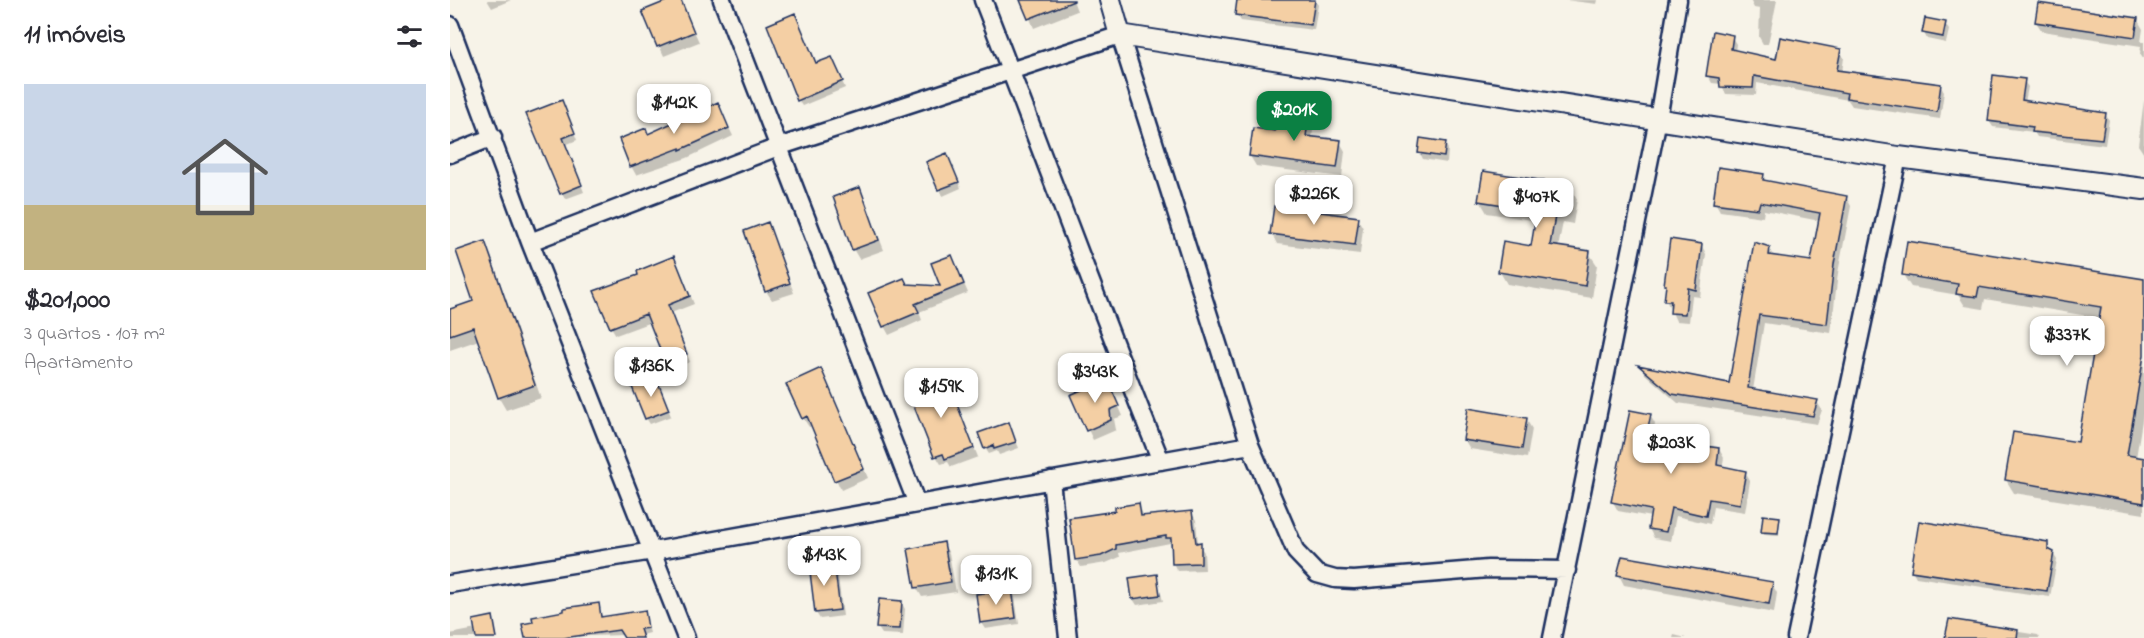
<!DOCTYPE html>
<html lang="pt">
<head>
<meta charset="utf-8">
<style>
  body { margin:0; font-family:"Indie Flower",sans-serif; background:#f7f7f7; color:#2b2b33; height:100vh; display:flex; flex-direction:column; font-size:22px; white-space:nowrap }
  * { box-sizing:border-box; margin:0 }
  p { font-size:20px; color:#7c7c81 }
  .icon { flex:none; width:33px; height:33px; fill:none; stroke:currentColor; stroke-width:2; stroke-linecap:round; stroke-linejoin:round }
  .map { position:relative; flex:1; overflow:hidden }
  .details { display:flex; flex-direction:column; background:#fff; width:450px }
  .details>* { flex:none }
  .price { position:absolute; translate:-50% -51px; padding:0 14px; border-radius:12px; background:#fff; color:#222; font-size:20px; line-height:39px; filter:drop-shadow(0 2px 3px #0008) }
  .price::after { content:''; position:absolute; left:50%; top:36px; width:18px; height:14px; margin-left:-9px; background:inherit; clip-path:polygon(0 0,100% 0,50% 100%) }
  .price.selected { background:#0b8043; color:#fff }
  ul { padding:0; list-style:none }
  li { display:grid; align-content:center; gap:12px; height:318px; padding:0 24px }
  li span { display:grid; place-items:center; height:186px; border-radius:0px; color:#555 }
  li>.icon { margin-inline-start:auto }
  span .icon { width:108px; height:108px; fill:#fffc; stroke-width:1 }
  li b { font-size:26px }
  h2 { display:flex; justify-content:space-between; align-items:center; height:72px; padding:0 24px; font-size:26px }
  main { display:flex; flex:1; min-height:0 }
  .map>svg:first-child { display:block }
</style>
</head>
<body>
<main>
<section class="details">
<h2>11 imóveis<svg class="icon" aria-label="filters" viewBox="0 0 24 24"><path d="M4 7h16M4 17h16"/><circle cx="9" cy="7" r="2"/><circle cx="15" cy="17" r="2"/></svg></h2>
<ul>
<li><span style="background:linear-gradient(#c9d6e8 65%,#c2b280 0)"><svg class="icon" aria-label="home" viewBox="0 0 24 24"><path d="M3 11l9-7 9 7M6 9v11h12V9"/></svg></span><div><b>$201,000</b><p>3 quartos · 107 m²</p><p>Apartamento</p></div></li>
</ul>
</section>
<div class="map">
<svg width="1694" height="638" viewBox="0 0 1694 638">
  <rect width="100%" height="100%" fill="#f7f3e8"/>
  <filter id="ink" filterUnits="userSpaceOnUse"><feTurbulence type="fractalNoise" baseFrequency=".0167" numOctaves="2"/><feDisplacementMap in="SourceGraphic" scale="12" xChannelSelector="R" yChannelSelector="G"/><feConvolveMatrix kernelMatrix="1 2 1 2 8 2 1 2 1" color-interpolation-filters="sRGB"/></filter>
  <g filter="url(#ink)">
    <path fill="#0003" d="M 37,0 L 61,0 L 42,8 Z
      M 223,0 L 230,0 L 249,42 L 214,56 L 194,12 Z
      M 572,0 L 623,0 L 627,11 L 584,28 Z
      M 788,0 L 865,0 L 868,5 L 864,30 L 791,21 L 787,15 Z
      M 1115,0 L 1148,0 L 1147,4 Z
      M 1300,0 L 1327,0 L 1318,44 L 1313,44 L 1309,37 L 1310,9 L 1304,8 Z
      M 1687,19 L 1693,29 L 1691,42 L 1694,42 L 1694,60 L 1690,54 L 1691,46 L 1592,31 L 1586,22 Z
      M 1495,24 L 1499,30 L 1496,43 L 1477,39 L 1474,33 Z
      M 1282,37 L 1286,44 L 1285,52 L 1327,61 L 1390,50 L 1394,58 L 1392,72 L 1490,85 L 1494,92 L 1490,119 L 1402,106 L 1398,100 L 1307,83 L 1306,95 L 1276,94 L 1271,84 L 1262,83 L 1258,76 Z
      M 385,65 L 395,88 L 352,106 L 348,100 Z
      M 1574,81 L 1578,87 L 1575,102 L 1655,114 L 1659,120 L 1655,145 L 1587,137 L 1584,132 L 1543,127 L 1539,121 Z
      M 1694,100 L 1694,154 L 1688,145 Z
      M 115,108 L 127,140 L 115,145 L 134,192 L 115,199 L 78,115 Z
      M 272,113 L 283,136 L 237,158 L 186,175 L 181,166 L 198,135 Z
      M 859,113 L 864,122 L 862,138 L 890,142 L 895,151 L 892,177 L 806,166 L 800,156 L 826,133 Z
      M 995,143 L 998,149 L 997,163 L 973,159 L 970,153 Z
      M 500,161 L 511,188 L 493,196 L 478,163 Z
      M 1313,176 L 1317,182 L 1396,197 L 1401,206 L 1388,273 L 1381,333 L 1314,323 L 1303,390 L 1367,402 L 1372,410 L 1367,424 L 1228,403 L 1195,374 L 1191,367 L 1281,385 L 1319,249 L 1324,257 L 1362,262 L 1370,221 L 1314,210 L 1313,217 L 1270,211 L 1265,202 Z
      M 1120,186 L 1127,199 L 1123,224 L 1113,222 L 1108,248 L 1139,253 L 1147,265 L 1142,298 L 1057,284 L 1050,272 L 1082,247 L 1087,221 L 1037,213 L 1030,201 Z
      M 410,189 L 434,250 L 409,259 L 403,249 Z
      M 908,219 L 913,228 L 910,254 L 827,244 L 822,234 Z
      M 318,224 L 344,293 L 322,300 L 316,291 Z
      M 34,243 L 41,256 L 91,398 L 56,410 L 49,398 L 29,340 L 0,350 L 0,311 L 25,302 Z
      M 1252,246 L 1256,254 L 1250,297 L 1242,296 L 1239,322 L 1226,321 L 1216,300 L 1215,284 Z
      M 502,256 L 518,293 L 469,312 L 472,320 L 439,335 L 434,326 L 457,285 L 492,288 Z
      M 228,265 L 244,304 L 221,313 L 240,362 L 221,369 L 201,322 L 166,335 L 161,327 Z
      M 1453,275 L 1694,280 L 1694,408 L 1686,458 L 1694,459 L 1694,514 L 1564,493 L 1556,480 L 1630,444 L 1650,318 L 1535,299 L 1533,309 L 1515,306 L 1508,295 L 1461,287 Z
      M 496,378 L 528,457 L 501,467 L 498,462 L 491,464 L 486,456 Z
      M 376,380 L 418,478 L 391,490 L 362,426 L 359,427 L 353,418 Z
      M 209,385 L 221,416 L 200,424 L 196,418 Z
      M 662,391 L 673,416 L 664,419 L 666,430 L 643,440 L 622,396 Z
      M 1200,415 L 1205,424 L 1202,440 L 1269,449 L 1274,458 L 1272,468 L 1295,472 L 1300,481 L 1295,512 L 1263,507 L 1260,524 L 1226,516 L 1221,541 L 1204,538 L 1199,529 L 1201,517 L 1168,511 L 1163,502 Z
      M 1076,419 L 1082,429 L 1077,458 L 1020,449 L 1014,439 Z
      M 559,424 L 569,448 L 549,455 L 547,451 L 539,454 L 535,448 Z
      M 689,505 L 694,517 L 741,512 L 746,520 L 748,544 L 754,552 L 755,570 L 727,571 L 723,563 L 720,543 L 669,553 L 670,557 L 656,563 L 631,567 L 626,559 L 667,512 Z
      M 1329,518 L 1329,535 L 1314,534 L 1313,531 Z
      M 1597,543 L 1607,560 L 1600,597 L 1466,577 L 1462,570 Z
      M 493,544 L 499,553 L 506,592 L 472,597 L 466,587 Z
      M 384,562 L 387,569 L 393,616 L 370,619 L 366,613 Z
      M 1169,575 L 1322,584 L 1327,593 L 1324,613 L 1174,585 Z
      M 706,576 L 713,601 L 687,605 L 683,599 Z
      M 561,590 L 565,597 L 569,624 L 535,629 L 531,623 Z
      M 451,602 L 455,609 L 453,635 L 432,634 L 428,628 Z
      M 148,605 L 153,619 L 194,611 L 200,633 L 192,635 L 193,638 L 176,638 L 174,635 L 77,638 Z
      M 42,618 L 48,638 L 0,638 L 0,634 L 26,629 Z
      M 1501,621 L 1588,635 L 1590,638 L 1497,638 Z
      M 1224,635 L 1236,638 L 1223,638 Z"/>
    <path fill="#f4cfa4" stroke="#1b2f5e" stroke-width="1.5" d="M 219,0 L 231,0 L 244,32 L 207,47 L 192,11 Z
      M 570,0 L 624,0 L 624,1 L 578,19 Z
      M 787,0 L 865,0 L 861,25 L 785,15 Z
      M 1588,3 L 1688,18 L 1685,37 L 1585,22 Z
      M 345,13 L 366,63 L 382,57 L 393,81 L 347,101 L 317,25 Z
      M 1475,18 L 1496,22 L 1493,37 L 1472,33 Z
      M 1263,31 L 1283,35 L 1281,49 L 1326,59 L 1330,37 L 1391,49 L 1387,70 L 1491,84 L 1487,112 L 1396,98 L 1397,93 L 1304,76 L 1303,88 L 1270,87 L 1269,78 L 1256,76 Z
      M 1543,75 L 1575,79 L 1572,100 L 1656,113 L 1652,139 L 1582,132 L 1583,127 L 1538,121 Z
      M 112,100 L 125,133 L 113,138 L 132,185 L 110,194 L 76,114 Z
      M 268,102 L 279,128 L 230,150 L 230,148 L 180,167 L 169,139 L 196,128 L 198,134 Z
      M 828,107 L 860,111 L 856,136 L 891,140 L 887,168 L 799,156 L 803,128 L 825,131 Z
      M 970,138 L 996,142 L 994,157 L 968,153 Z
      M 497,153 L 509,182 L 488,190 L 476,162 Z
      M 1268,167 L 1314,174 L 1313,180 L 1397,196 L 1384,264 L 1377,324 L 1309,315 L 1298,388 L 1368,400 L 1363,416 L 1222,394 L 1188,365 L 1279,383 L 1304,242 L 1320,247 L 1319,255 L 1361,261 L 1370,213 L 1310,202 L 1308,209 L 1263,203 Z
      M 1033,171 L 1121,185 L 1116,212 L 1106,210 L 1100,245 L 1140,251 L 1135,286 L 1048,272 L 1053,241 L 1081,246 L 1087,210 L 1028,201 Z
      M 410,187 L 429,240 L 402,250 L 383,197 Z
      M 824,206 L 909,217 L 905,245 L 820,234 Z
      M 318,222 L 340,283 L 315,292 L 294,231 Z
      M 1220,239 L 1252,244 L 1246,290 L 1238,288 L 1235,314 L 1220,313 L 1221,301 L 1214,301 L 1216,285 L 1214,285 Z
      M 35,241 L 85,385 L 48,398 L 23,327 L 0,335 L 0,309 L 23,301 L 6,251 Z
      M 1457,241 L 1694,279 L 1694,355 L 1677,455 L 1694,458 L 1694,503 L 1555,480 L 1563,432 L 1628,442 L 1651,307 L 1529,287 L 1527,297 L 1506,294 L 1508,284 L 1452,275 Z
      M 502,255 L 514,284 L 465,304 L 469,312 L 433,327 L 418,293 L 454,278 L 457,284 L 490,286 L 481,263 Z
      M 224,256 L 240,296 L 218,305 L 237,354 L 215,362 L 196,314 L 160,328 L 144,291 L 188,275 L 187,271 Z
      M 371,368 L 414,469 L 384,481 L 357,416 L 352,419 L 336,384 Z
      M 496,376 L 524,448 L 495,459 L 493,454 L 484,457 L 458,391 Z
      M 206,377 L 219,410 L 195,419 L 182,387 Z
      M 657,379 L 669,406 L 660,410 L 661,420 L 636,431 L 620,395 Z
      M 1018,408 L 1077,418 L 1072,449 L 1013,440 Z
      M 1180,410 L 1201,414 L 1196,438 L 1269,448 L 1267,465 L 1296,471 L 1290,504 L 1259,499 L 1256,516 L 1221,508 L 1216,532 L 1198,529 L 1201,510 L 1161,502 Z
      M 559,422 L 566,442 L 544,449 L 543,445 L 534,449 L 528,433 Z
      M 689,503 L 691,516 L 742,511 L 746,543 L 751,542 L 751,563 L 722,564 L 721,538 L 716,538 L 716,536 L 666,545 L 666,549 L 651,556 L 625,560 L 619,518 L 665,511 L 665,507 Z
      M 1313,515 L 1330,517 L 1328,533 L 1311,532 Z
      M 1469,521 L 1598,542 L 1598,549 L 1604,552 L 1597,591 L 1461,571 Z
      M 494,542 L 501,582 L 465,588 L 458,549 Z
      M 1172,556 L 1323,582 L 1319,604 L 1167,575 Z
      M 384,561 L 390,610 L 365,613 L 359,564 Z
      M 707,574 L 710,595 L 682,599 L 679,578 Z
      M 562,589 L 566,618 L 530,623 L 526,594 Z
      M 429,599 L 452,601 L 450,629 L 426,628 Z
      M 149,603 L 151,617 L 195,610 L 198,628 L 190,629 L 193,638 L 174,638 L 169,630 L 113,638 L 75,638 L 72,624 L 83,622 L 82,617 L 114,611 L 114,608 Z
      M 43,616 L 47,638 L 26,638 L 23,620 Z
      M 1499,619 L 1568,630 L 1567,638 L 1495,638 Z"/>
    <g fill="none" stroke-linecap="round" stroke-linejoin="round">
      <g stroke="#1b2f5e" stroke-width="21">
        <path id="minor" d="M 272,0 L 467,504
          M 533,0 C 593,153 649,308 711,461
          M 0,25 L 80,242 L 236,638
          M 0,154 L 43,137
          M 80,242 L 328,147 L 670,35 L 800,445 L 846,552 L 867,574 L 885,579 L 904,580 L 1038,569 L 1117,570
          M 601,480 L 618,638
          M 0,584 L 203,551 L 800,445
          M 1102,638 L 1208,119 L 1228,0
          M 1346,638 L 1448,157"/>
      </g>
      <g stroke="#1b2f5e" stroke-width="24">
        <path id="tertiary" d="M 660,0 L 670,35 L 1448,157 L 1694,189"/>
      </g>
      <use href="#minor" stroke="#f7f3e8" stroke-width="16"/>
      <use href="#tertiary" stroke="#f7f3e8" stroke-width="20"/>
    </g>
  </g>
</svg>
<b class="price" style="left:224px;top:135px">$142K</b>
<b class="price selected" style="left:844px;top:142px">$201K</b>
<b class="price" style="left:864px;top:226px">$226K</b>
<b class="price" style="left:1086px;top:229px">$407K</b>
<b class="price" style="left:1617px;top:367px">$337K</b>
<b class="price" style="left:201px;top:398px">$136K</b>
<b class="price" style="left:645px;top:404px">$343K</b>
<b class="price" style="left:491px;top:419px">$159K</b>
<b class="price" style="left:1221px;top:475px">$203K</b>
<b class="price" style="left:374px;top:587px">$143K</b>
<b class="price" style="left:546px;top:606px">$131K</b>
</div>
</main>
</body>
</html>
